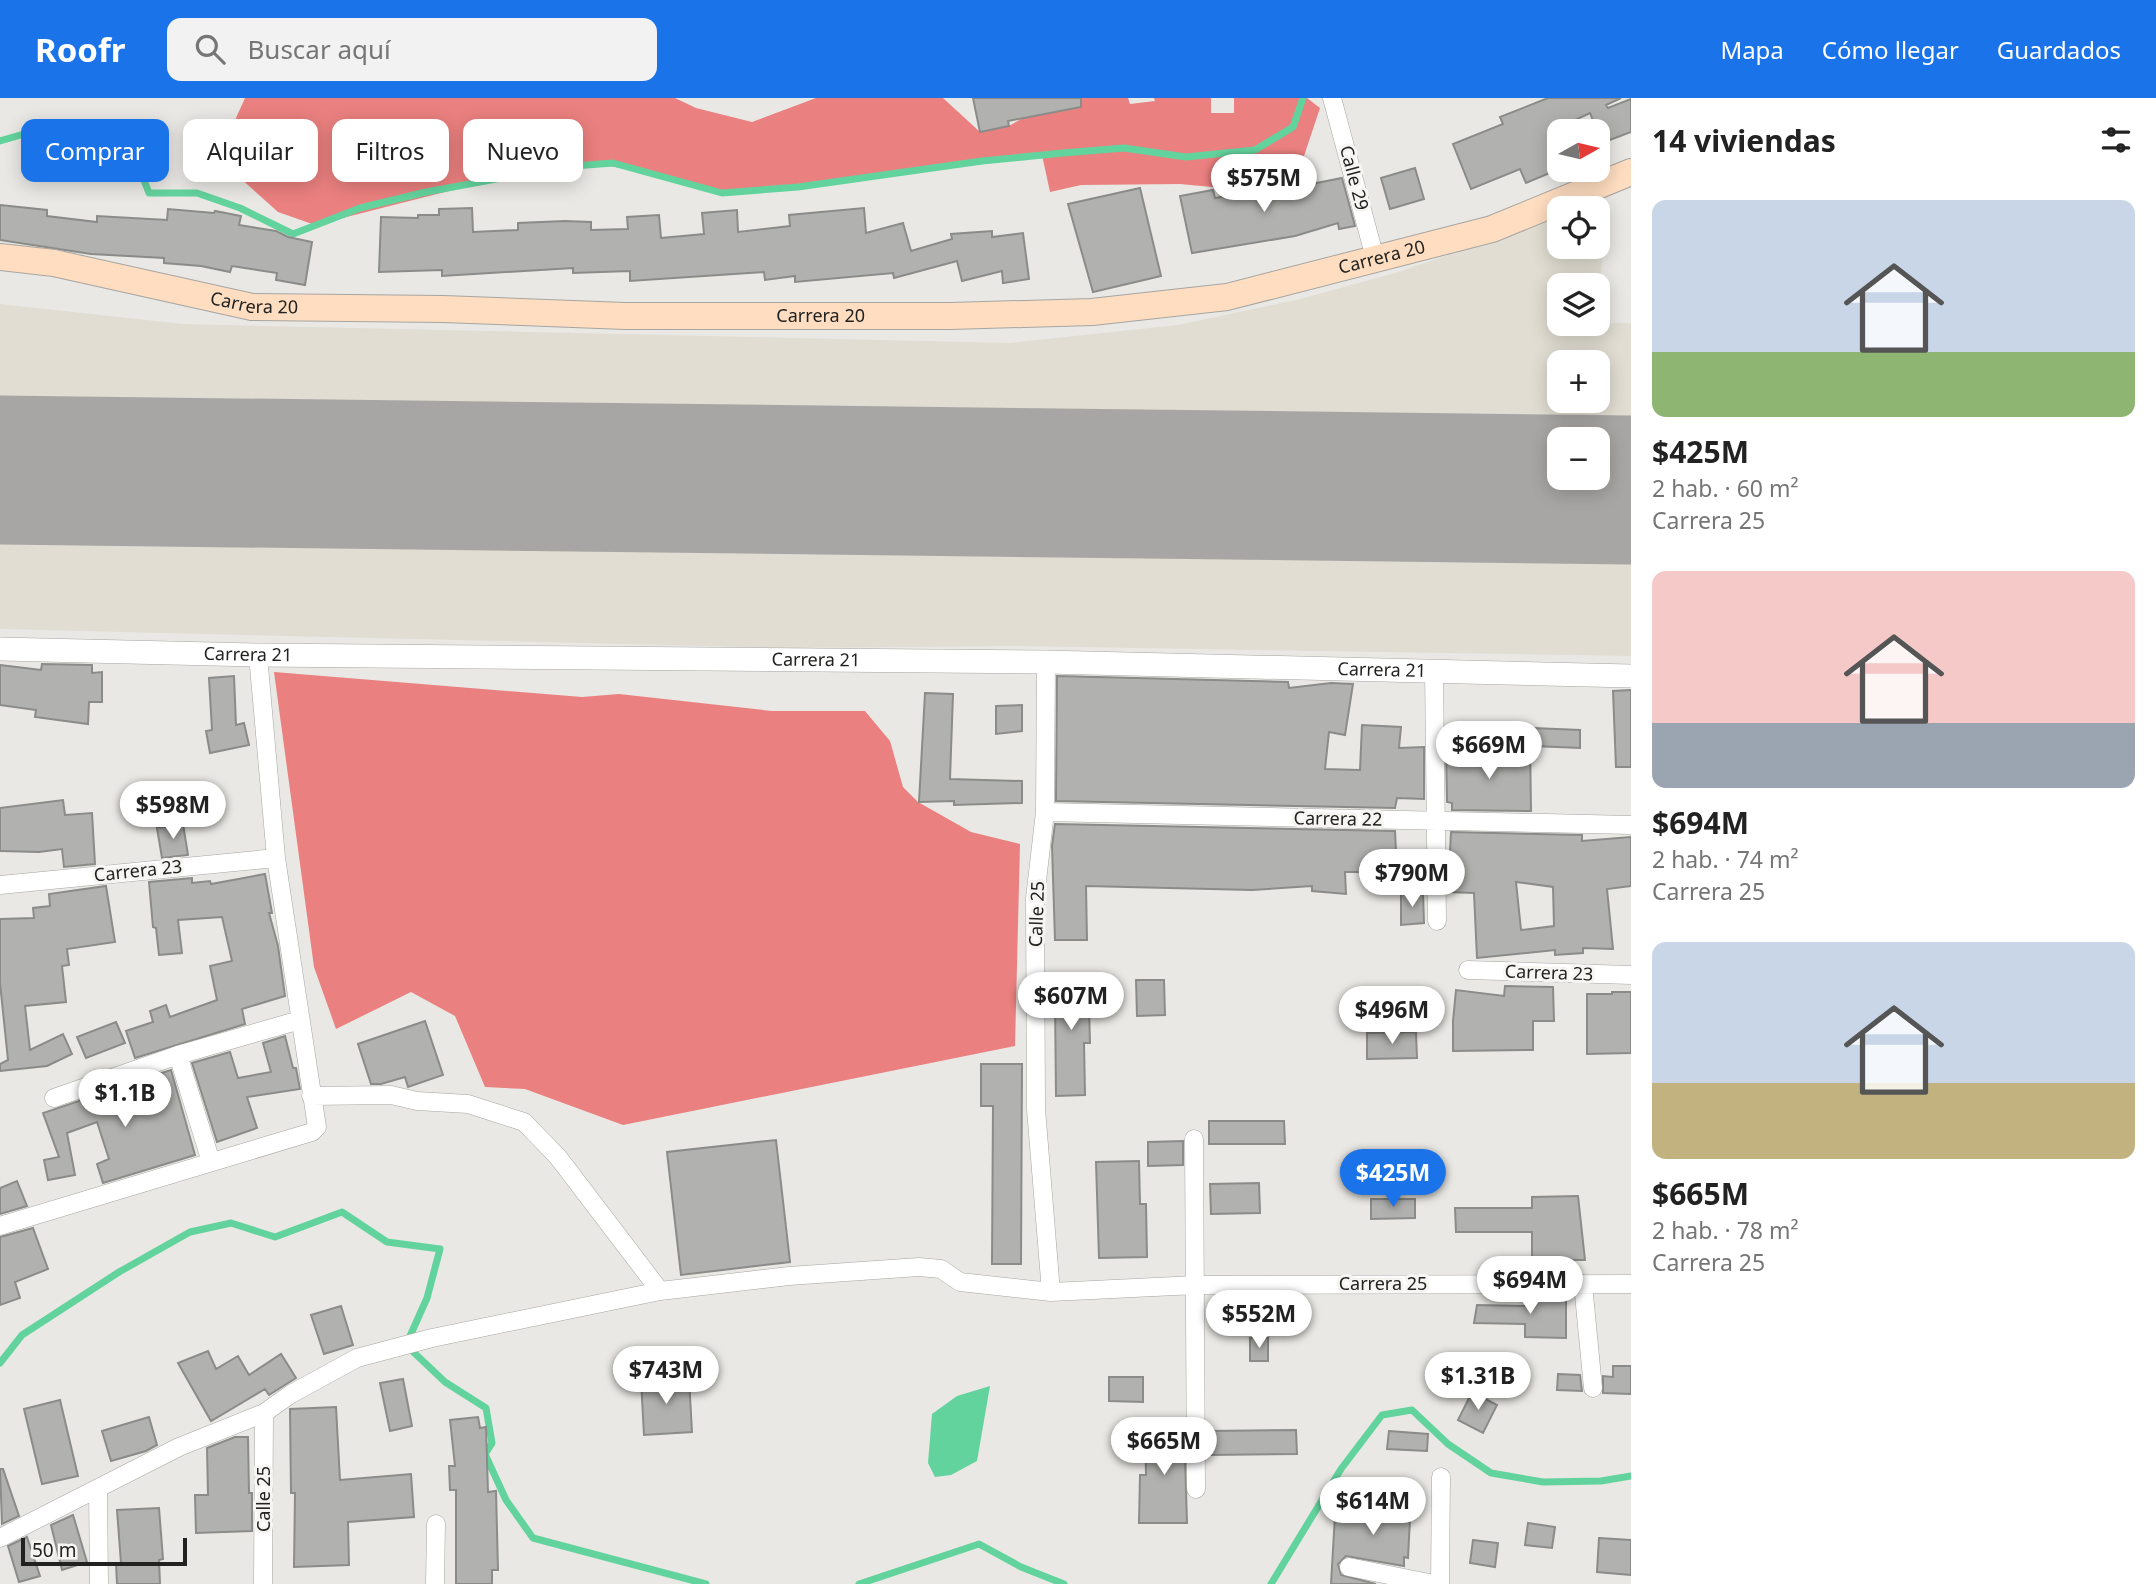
<!DOCTYPE html>
<html lang="es">
<head>
<meta charset="utf-8">
<style>
  body { margin:0; font-family:"Noto Sans",sans-serif; background:#f2f2f2; color:#222; height:100vh; display:flex; flex-direction:column; font-size:26px; white-space:nowrap }
  * { box-sizing:border-box; margin:0 }
  p { font-size:23px; color:#767676 }
  .icon { flex:none; width:38px; height:38px; fill:none; stroke:currentColor; stroke-width:2; stroke-linecap:round; stroke-linejoin:round }
  .map { position:relative; flex:1; overflow:hidden }
  .panel { display:flex; flex-direction:column; background:#fff; width:525px }
  .panel>* { flex:none }
  .top-card { position:absolute; left:21px; top:21px; width:665px; height:63px; display:flex; gap:14px }
  .needle { width:46px; rotate:82deg }
  .buttons { position:absolute; left:1547px; top:21px; display:grid; gap:14px }
  .buttons a { display:grid; place-items:center; width:63px; height:63px; border-radius:14px; background:#fff; box-shadow:0 4px 18px #0003; font-size:35px }
  .scale { position:absolute; left:21px; bottom:18px; width:166px; box-sizing:border-box; padding-left:7px; border:4px solid #222220; border-top:0; font-size:19px; line-height:24px; white-space:nowrap; color:#222220; -webkit-text-stroke:5px #f6f5f2; paint-order:stroke }
  .price { position:absolute; translate:-50% -60px; padding:0 16px; border-radius:24px; background:#fff; color:#222; font-size:23px; line-height:46px; filter:drop-shadow(0 2px 4px #0008) }
  .price::after { content:''; position:absolute; left:50%; top:42px; width:21px; height:16px; margin-left:-10px; background:inherit; clip-path:polygon(0 0,100% 0,50% 100%) }
  .price.selected { background:#1a73e8; color:#fff }
  ul { padding:0; list-style:none }
  li { display:grid; align-content:center; gap:14px; height:371px; padding:0 21px }
  li span { display:grid; place-items:center; height:217px; border-radius:14px; color:#555 }
  li>.icon { margin-inline-start:auto }
  span .icon { width:126px; height:126px; fill:#fffc; stroke-width:1 }
  li b { font-size:30px }
  h2 { display:flex; justify-content:space-between; align-items:center; height:84px; padding:0 21px; font-size:30px }
  .chip { padding:0 24px; border-radius:14px; background:#fff; box-shadow:0 4px 18px #0003; font-size:24px; line-height:63px }
  .chip.selected { background:#1a73e8; color:#fff }
  header { display:flex; align-items:center; gap:42px; box-sizing:border-box; height:98px; padding:0 35px; background:#1a73e8; color:#fff }
  header strong { font-size:33px }
  nav { display:flex; gap:38px; margin-inline-start:auto; font-size:24px }
  .search { width:490px; height:63px; background:#f2f2f2; display:flex; align-items:center; gap:18px; box-sizing:border-box; padding:0 24px; border-radius:14px; color:#767676; font-size:26px }
  main { display:flex; flex:1; min-height:0 }
  .map>svg:first-child { display:block }
</style>
</head>
<body>
<header>
<strong>Roofr</strong>
<div class="search"><svg class="icon" aria-label="search" viewBox="0 0 24 24"><circle cx="10" cy="10" r="6"/><path d="M15 15l6 6"/></svg>Buscar aquí</div>
<nav><a>Mapa</a><a>Cómo llegar</a><a>Guardados</a></nav>
</header>
<main>
<div class="map">
<svg width="1631" height="1486" viewBox="0 0 1631 1486">
  <rect width="100%" height="100%" fill="#e9e8e4"/>
  <path fill="#e1ddd2" fill-rule="evenodd" d="M 1607,103 L 1598,213 L 1598,187 L 1559,187 L 1559,226 L 1631,225 L 1631,558 L 1013,548 L 784,550 L 0,531 L 0,206 L 183,226 L 1010,245 L 1178,227 L 1300,201 L 1395,175 L 1559,119 L 1559,149 L 1598,149 L 1598,110 L 1585,110 ZM 1559,264 L 1598,264 L 1598,303 L 1559,303 ZM 1559,341 L 1598,341 L 1598,380 L 1559,380 Z"/>
  <path fill="#ea807f" d="M 245,0 L 675,0 L 696,10 L 752,24 L 816,0 L 943,0 L 980,34 L 1009,28 L 1023,20 L 1075,0 L 1128,0 L 1130,6 L 1155,3 L 1154,0 L 1211,0 L 1211,15 L 1234,15 L 1234,0 L 1307,0 L 1320,10 L 1303,61 L 1255,93 L 1180,86 L 1081,87 L 1050,94 L 1042,57 L 722,95 L 660,78 L 600,66 L 496,81 L 315,127 L 278,114 L 218,60 Z
    M 274,574 L 582,599 L 619,596 L 772,613 L 865,613 L 890,643 L 903,689 L 918,704 L 971,734 L 1020,746 L 1015,948 L 623,1027 L 525,991 L 485,989 L 455,918 L 411,894 L 336,931 L 314,869 Z"/>
  <path fill="#63d39d" d="M 990,1288 L 977,1363 L 951,1377 L 935,1379 L 928,1365 L 932,1316 L 957,1298 Z"/>
  <g fill="none" stroke-linecap="round" stroke-linejoin="round">
    <path stroke="#63d39d" stroke-width="7" d="M 0,43 L 38,32 L 89,33 L 135,59 L 149,95 L 197,95 L 240,110 L 293,136 L 360,110 L 426,94 L 561,69 L 613,65 L 722,95 L 798,89 L 982,63 L 1063,55 L 1124,50 L 1186,59 L 1255,52 L 1293,29 L 1303,0
      M 0,1265 L 22,1237 L 119,1174 L 190,1134 L 231,1125 L 275,1139 L 342,1114 L 387,1144 L 440,1151 L 427,1200 L 406,1247 L 445,1284 L 486,1310 L 492,1345 L 485,1356 L 506,1402 L 533,1440 L 706,1486
      M 859,1486 L 979,1446 L 1021,1469 L 1064,1486
      M 1271,1486 L 1341,1371 L 1382,1317 L 1412,1312 L 1448,1346 L 1491,1375 L 1543,1384 L 1601,1383 L 1631,1378"/>
    <path stroke="#a8a6a4" stroke-width="149" d="M 0,372 L 1631,392"/>
  </g>
  <path fill="#b1b2af" stroke="#8b8c89" stroke-width="2" fill-rule="evenodd" d="M 973,0 L 1081,0 L 1081,9 L 1008,23 L 1009,28 L 980,34 Z
    M 1548,0 L 1621,0 L 1606,7 L 1608,10 L 1631,1 L 1631,34 L 1602,45 L 1590,15 L 1558,30 L 1559,71 L 1526,85 L 1520,71 L 1471,91 L 1453,46 L 1503,26 L 1500,19 Z
    M 1415,70 L 1424,101 L 1390,111 L 1381,80 Z
    M 1342,80 L 1355,128 L 1339,131 L 1338,125 L 1295,138 L 1192,155 L 1180,98 L 1213,92 L 1215,100 L 1285,87 L 1286,91 Z
    M 1140,90 L 1161,178 L 1093,194 L 1068,106 Z
    M 0,107 L 47,112 L 47,118 L 97,124 L 97,118 L 167,122 L 168,111 L 214,115 L 215,113 L 241,118 L 239,127 L 276,133 L 288,139 L 312,144 L 305,187 L 276,182 L 277,175 L 232,168 L 230,174 L 201,168 L 164,165 L 164,160 L 91,156 L 0,142 Z
    M 472,110 L 473,134 L 518,132 L 518,125 L 565,123 L 591,124 L 591,132 L 628,131 L 627,119 L 659,117 L 661,140 L 704,136 L 702,115 L 737,112 L 738,134 L 790,128 L 789,117 L 864,110 L 866,135 L 903,125 L 911,153 L 952,141 L 951,136 L 992,133 L 992,139 L 1023,135 L 1029,181 L 1003,185 L 1002,173 L 962,183 L 957,163 L 894,180 L 893,175 L 795,184 L 795,178 L 765,182 L 764,174 L 630,183 L 630,173 L 573,175 L 573,170 L 442,178 L 442,172 L 379,174 L 381,119 L 418,120 L 418,117 L 439,117 L 439,111 Z
    M 42,566 L 92,567 L 92,575 L 102,574 L 102,604 L 89,604 L 88,626 L 35,619 L 36,612 L 0,607 L 0,567 L 41,572 Z
    M 234,578 L 236,627 L 244,625 L 249,647 L 210,655 L 206,633 L 212,632 L 209,580 Z
    M 1057,578 L 1288,584 L 1289,590 L 1331,585 L 1353,586 L 1345,637 L 1329,634 L 1325,671 L 1360,672 L 1362,627 L 1401,629 L 1399,650 L 1424,649 L 1424,701 L 1397,700 L 1395,710 L 1056,703 Z
    M 1631,592 L 1631,669 L 1616,669 L 1613,593 Z
    M 925,595 L 953,596 L 950,681 L 1022,683 L 1022,705 L 954,707 L 954,703 L 919,704 Z
    M 1022,607 L 1022,633 L 996,636 L 996,608 Z
    M 1533,630 L 1580,632 L 1580,650 L 1533,648 Z
    M 1450,645 L 1469,646 L 1468,667 L 1507,665 L 1506,645 L 1530,645 L 1531,713 L 1452,712 L 1452,705 L 1447,704 L 1447,701 L 1446,649 L 1450,649 Z
    M 63,702 L 65,717 L 92,715 L 95,766 L 64,769 L 62,751 L 39,754 L 0,753 L 0,710 Z
    M 183,726 L 188,757 L 162,760 L 157,730 Z
    M 1055,726 L 1395,733 L 1397,774 L 1345,774 L 1346,796 L 1312,793 L 1312,788 L 1252,792 L 1086,788 L 1087,842 L 1055,842 L 1052,748 Z
    M 1451,734 L 1582,737 L 1582,743 L 1631,739 L 1631,788 L 1607,791 L 1613,851 L 1583,850 L 1583,855 L 1555,857 L 1555,852 L 1477,860 L 1474,795 L 1448,794 ZM 1516,784 L 1553,789 L 1554,828 L 1521,832 Z
    M 265,776 L 272,815 L 269,815 L 278,848 L 285,898 L 242,911 L 245,926 L 135,960 L 126,933 L 153,924 L 150,913 L 166,907 L 170,919 L 217,902 L 210,868 L 232,863 L 222,819 L 178,822 L 182,855 L 159,857 L 156,830 L 153,829 L 149,784 L 192,780 L 192,785 L 210,783 L 211,786 Z
    M 106,788 L 115,844 L 67,851 L 69,867 L 62,868 L 66,904 L 25,908 L 30,952 L 63,936 L 72,956 L 47,968 L 0,973 L 0,966 L 8,962 L 0,885 L 0,821 L 34,820 L 33,810 L 50,808 L 49,796 Z
    M 1423,794 L 1424,825 L 1401,827 L 1401,796 Z
    M 1088,876 L 1090,945 L 1084,945 L 1085,997 L 1056,998 L 1055,902 L 1051,902 L 1051,877 Z
    M 1136,882 L 1164,882 L 1165,917 L 1137,918 Z
    M 1505,888 L 1553,889 L 1554,923 L 1533,923 L 1533,952 L 1453,953 L 1453,923 L 1456,892 L 1504,898 Z
    M 1612,894 L 1631,894 L 1631,955 L 1587,956 L 1587,896 L 1612,896 Z
    M 425,923 L 443,977 L 408,989 L 405,979 L 381,986 L 371,986 L 358,946 Z
    M 116,924 L 125,945 L 86,960 L 77,939 Z
    M 1416,934 L 1417,960 L 1367,961 L 1367,935 Z
    M 285,938 L 293,970 L 296,970 L 300,991 L 247,999 L 257,1030 L 217,1044 L 192,965 L 230,954 L 238,980 L 271,974 L 263,945 Z
    M 981,966 L 1022,966 L 1021,1166 L 992,1166 L 993,1008 L 981,1008 Z
    M 171,972 L 195,1057 L 103,1085 L 97,1066 L 109,1061 L 97,1024 L 67,1035 L 75,1077 L 48,1082 L 44,1062 L 59,1059 L 43,1015 L 85,1001 L 86,1005 L 141,986 L 139,982 Z
    M 1209,1023 L 1284,1023 L 1285,1046 L 1209,1046 Z
    M 776,1042 L 790,1164 L 681,1177 L 667,1054 Z
    M 1183,1043 L 1183,1067 L 1148,1068 L 1148,1044 Z
    M 1139,1063 L 1140,1106 L 1146,1106 L 1147,1159 L 1099,1160 L 1096,1064 Z
    M 17,1083 L 27,1108 L 0,1116 L 0,1090 Z
    M 1259,1085 L 1260,1115 L 1211,1116 L 1210,1086 Z
    M 1578,1098 L 1585,1162 L 1566,1162 L 1566,1175 L 1532,1175 L 1532,1134 L 1456,1134 L 1455,1110 L 1532,1110 L 1532,1099 Z
    M 1371,1101 L 1415,1101 L 1415,1120 L 1371,1121 Z
    M 33,1130 L 48,1171 L 15,1184 L 20,1200 L 0,1207 L 0,1139 Z
    M 1526,1198 L 1566,1198 L 1566,1240 L 1525,1239 L 1525,1226 L 1474,1225 L 1477,1207 L 1525,1208 Z
    M 341,1208 L 353,1247 L 324,1256 L 311,1217 Z
    M 1250,1240 L 1268,1240 L 1268,1263 L 1250,1263 Z
    M 208,1253 L 216,1271 L 238,1258 L 249,1277 L 281,1256 L 296,1280 L 269,1297 L 265,1291 L 211,1323 L 178,1265 Z
    M 1613,1268 L 1631,1268 L 1631,1296 L 1603,1295 L 1603,1278 L 1613,1279 Z
    M 1558,1276 L 1580,1277 L 1582,1293 L 1557,1292 Z
    M 1109,1279 L 1143,1279 L 1143,1304 L 1109,1303 Z
    M 689,1280 L 692,1334 L 644,1337 L 641,1282 Z
    M 403,1281 L 412,1328 L 390,1333 L 380,1285 Z
    M 1472,1294 L 1497,1307 L 1483,1335 L 1458,1322 Z
    M 60,1302 L 78,1378 L 42,1386 L 24,1311 Z
    M 336,1309 L 340,1382 L 411,1376 L 414,1419 L 348,1424 L 349,1467 L 294,1469 L 295,1395 L 291,1395 L 290,1311 Z
    M 149,1319 L 157,1347 L 146,1353 L 111,1363 L 102,1333 Z
    M 478,1319 L 480,1330 L 486,1329 L 488,1394 L 496,1393 L 498,1472 L 492,1472 L 492,1486 L 456,1486 L 456,1392 L 450,1392 L 449,1368 L 455,1368 L 450,1322 Z
    M 1145,1327 L 1184,1328 L 1187,1425 L 1139,1425 L 1140,1377 L 1146,1377 Z
    M 1296,1332 L 1297,1356 L 1207,1357 L 1207,1333 Z
    M 1389,1333 L 1428,1336 L 1427,1353 L 1387,1351 Z
    M 235,1339 L 248,1339 L 249,1395 L 252,1395 L 252,1433 L 196,1435 L 195,1397 L 208,1397 L 207,1350 Z
    M 0,1371 L 3,1371 L 19,1418 L 2,1426 Z
    M 1379,1399 L 1411,1401 L 1408,1460 L 1404,1459 L 1404,1468 L 1346,1458 L 1338,1466 L 1341,1477 L 1376,1486 L 1331,1486 L 1335,1417 L 1378,1420 Z
    M 159,1410 L 163,1461 L 159,1462 L 160,1486 L 117,1486 L 116,1465 L 121,1465 L 117,1412 Z
    M 73,1417 L 87,1464 L 62,1472 L 51,1427 Z
    M 1528,1425 L 1555,1429 L 1552,1450 L 1525,1447 Z
    M 27,1439 L 40,1478 L 19,1484 L 8,1448 Z
    M 1599,1440 L 1631,1442 L 1631,1477 L 1597,1474 Z
    M 1473,1442 L 1498,1445 L 1495,1469 L 1470,1465 Z"/>
  <g fill="none" stroke-linecap="round" stroke-linejoin="round">
    <g stroke="#a6a5a2" stroke-width="19">
      <path id="minor" d="M 1332,0 L 1375,160
        M 1046,564 L 1045,714 L 1035,800 L 1036,1011 L 1051,1194
        M 1434,572 L 1437,823
        M 1045,714 L 1631,727
        M 0,787 L 276,760
        M 1468,872 L 1631,877
        M 178,957 L 211,1064
        M 311,998 L 391,997 L 417,1003 L 468,1006 L 524,1024 L 558,1059 L 660,1193
        M 54,1000 L 178,957 L 300,922
        M 1194,1041 L 1196,1391
        M 0,1128 L 312,1034 L 317,1029 L 276,760 L 258,557
        M 1583,1186 L 1593,1290
        M 98,1390 L 99,1486
        M 0,1440 L 179,1349 L 264,1315 L 291,1296 L 357,1260 L 432,1240 L 660,1193 L 789,1178 L 919,1169 L 941,1171 L 960,1184 L 1051,1194 L 1196,1187 L 1631,1186
        M 1349,1469 L 1434,1486
        M 263,1486 L 264,1315
        M 435,1486 L 436,1426
        M 1440,1486 L 1441,1379"/>
    </g>
    <g stroke="#a6a5a2" stroke-width="24">
      <g id="tertiary">
        <path id="s1" d="M 0,551 L 258,557 L 1046,564 L 1631,578"/>
      </g>
    </g>
    <g stroke="#a6a5a2" stroke-width="28">
      <g id="secondary">
        <path id="s2" d="M 0,159 L 54,165 L 252,209 L 443,211 L 625,218 L 950,218 L 1092,214 L 1227,199 L 1492,131 L 1631,74"/>
      </g>
    </g>
    <use href="#minor" stroke="#fff" stroke-width="18"/>
    <use href="#tertiary" stroke="#fff" stroke-width="23"/>
    <use href="#secondary" stroke="#feddc0" stroke-width="26"/>
  </g>
  <g text-anchor="middle" stroke-width="6" stroke-linejoin="round" paint-order="stroke">
    <g font-size="18" fill="#222220" stroke="#f6f5f2">
      <text transform="translate(1354 80) rotate(75)" y="6">Calle 29</text>
      <text dy="6" stroke="none"><textPath href="#s2" startOffset="1393">Carrera 20</textPath></text>
      <text dy="6" stroke="none"><textPath href="#s2" startOffset="259">Carrera 20</textPath></text>
      <text dy="6" stroke="none"><textPath href="#s2" startOffset="826">Carrera 20</textPath></text>
      <text dy="6" stroke="none"><textPath href="#s1" startOffset="248">Carrera 21</textPath></text>
      <text dy="6" stroke="none"><textPath href="#s1" startOffset="816">Carrera 21</textPath></text>
      <text dy="6" stroke="none"><textPath href="#s1" startOffset="1382">Carrera 21</textPath></text>
      <text transform="translate(1338 721) rotate(1)" y="6">Carrera 22</text>
      <text transform="translate(138 773) rotate(-6)" y="6">Carrera 23</text>
      <text transform="translate(1037 816) rotate(-88)" y="6">Calle 25</text>
      <text transform="translate(1549 875) rotate(2)" y="6">Carrera 23</text>
      <text x="1383" y="1192">Carrera 25</text>
      <text transform="translate(264 1401) rotate(-90)" y="6">Calle 25</text>
    </g>
  </g>
</svg>
<div class="buttons">
<a><svg class="needle" viewBox="-14 -14 28 28"><path d="M0-13l5 13h-10z" fill="#e53935"/><path d="M0 13l5-13h-10z" fill="#767676"/></svg></a>
<a><svg class="icon" aria-label="locate" viewBox="0 0 24 24"><circle cx="12" cy="12" r="6"/><path d="M12 2v4M12 18v4M2 12h4M18 12h4"/></svg></a>
<a><svg class="icon" aria-label="layers" viewBox="0 0 24 24"><path d="M12 4l9 5-9 5-9-5zM3 14l9 5 9-5"/></svg></a>
<a>+</a>
<a>−</a>
</div>
<div class="scale">50 m</div>
<b class="price" style="left:1264px;top:116px">$575M</b>
<b class="price" style="left:1489px;top:683px">$669M</b>
<b class="price" style="left:173px;top:743px">$598M</b>
<b class="price" style="left:1412px;top:811px">$790M</b>
<b class="price" style="left:1071px;top:934px">$607M</b>
<b class="price" style="left:1392px;top:948px">$496M</b>
<b class="price" style="left:125px;top:1031px">$1.1B</b>
<b class="price selected" style="left:1393px;top:1111px">$425M</b>
<b class="price" style="left:1530px;top:1218px">$694M</b>
<b class="price" style="left:1259px;top:1252px">$552M</b>
<b class="price" style="left:666px;top:1308px">$743M</b>
<b class="price" style="left:1478px;top:1314px">$1.31B</b>
<b class="price" style="left:1164px;top:1379px">$665M</b>
<b class="price" style="left:1373px;top:1439px">$614M</b>
<div class="top-card">
<a class="chip selected">Comprar</a>
<a class="chip">Alquilar</a>
<a class="chip">Filtros</a>
<a class="chip">Nuevo</a>
</div>
</div>
<section class="panel">
<h2>14 viviendas<svg class="icon" aria-label="filters" viewBox="0 0 24 24"><path d="M4 7h16M4 17h16"/><circle cx="9" cy="7" r="2"/><circle cx="15" cy="17" r="2"/></svg></h2>
<ul>
<li><span style="background:linear-gradient(#c9d6e8 70%,#8fb573 0)"><svg class="icon" aria-label="home" viewBox="0 0 24 24"><path d="M3 11l9-7 9 7M6 9v11h12V9"/></svg></span><div><b>$425M</b><p>2 hab. · 60 m²</p><p>Carrera 25</p></div></li>
<li><span style="background:linear-gradient(#f6c9c9 70%,#9aa5b1 0)"><svg class="icon" aria-label="home" viewBox="0 0 24 24"><path d="M3 11l9-7 9 7M6 9v11h12V9"/></svg></span><div><b>$694M</b><p>2 hab. · 74 m²</p><p>Carrera 25</p></div></li>
<li><span style="background:linear-gradient(#c9d6e8 65%,#c2b280 0)"><svg class="icon" aria-label="home" viewBox="0 0 24 24"><path d="M3 11l9-7 9 7M6 9v11h12V9"/></svg></span><div><b>$665M</b><p>2 hab. · 78 m²</p><p>Carrera 25</p></div></li>
</ul>
</section>
</main>
</body>
</html>
